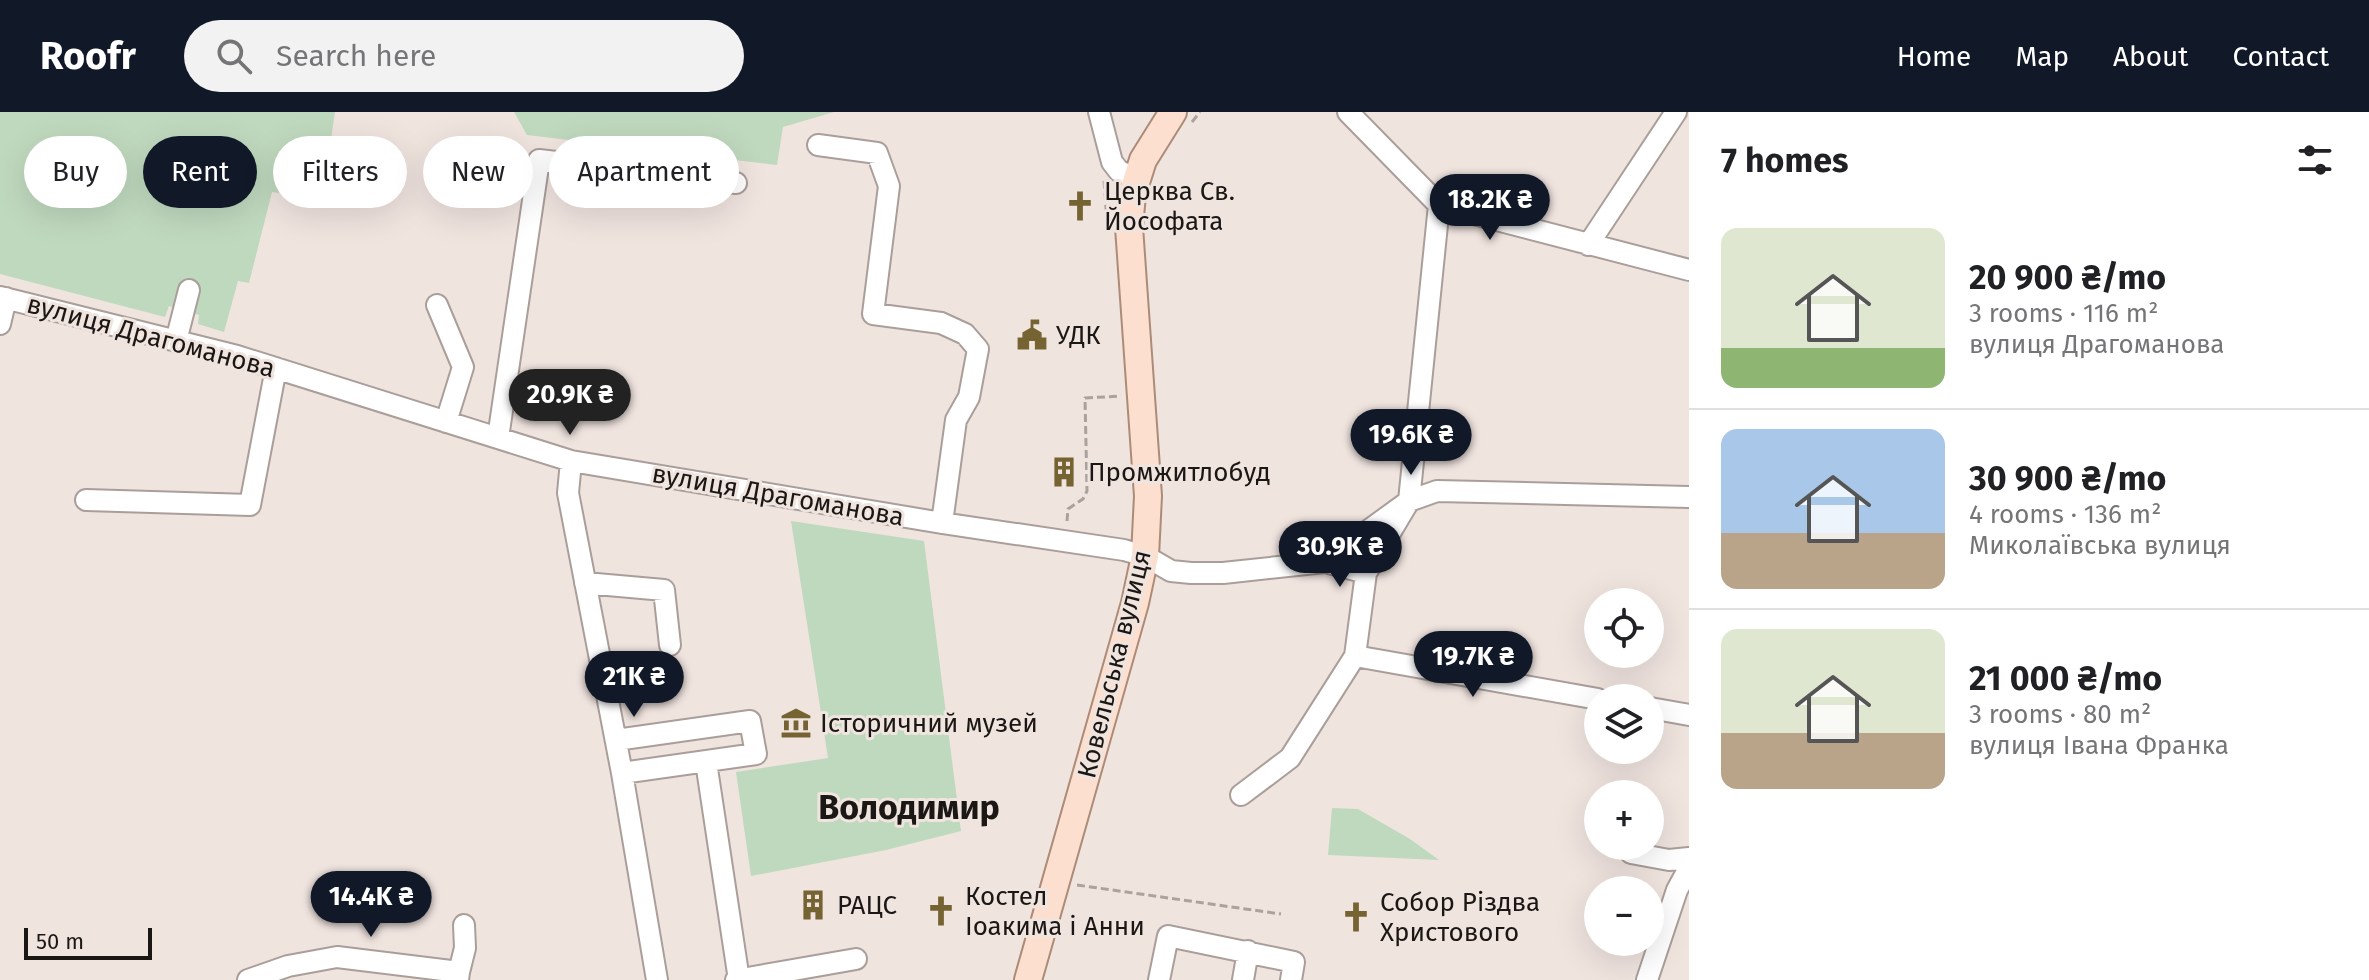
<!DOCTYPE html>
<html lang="en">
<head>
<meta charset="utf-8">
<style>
  body { margin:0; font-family:"Fira Sans",sans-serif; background:#f2f2f2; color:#202124; height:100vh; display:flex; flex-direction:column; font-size:30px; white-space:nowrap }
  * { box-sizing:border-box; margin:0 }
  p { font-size:26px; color:#757577 }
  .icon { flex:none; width:44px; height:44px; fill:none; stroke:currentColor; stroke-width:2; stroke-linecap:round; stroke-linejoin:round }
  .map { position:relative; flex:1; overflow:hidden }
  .sheet { display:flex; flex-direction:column; background:#fff; width:680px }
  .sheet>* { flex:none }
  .banner { position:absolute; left:24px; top:24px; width:760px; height:72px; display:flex; gap:16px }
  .controls { position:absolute; left:1584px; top:476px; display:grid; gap:16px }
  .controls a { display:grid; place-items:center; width:80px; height:80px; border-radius:50%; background:#fff; box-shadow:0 8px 32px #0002; font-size:40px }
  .scale { position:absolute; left:24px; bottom:20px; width:128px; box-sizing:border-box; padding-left:8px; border:4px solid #1b1715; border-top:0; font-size:22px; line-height:28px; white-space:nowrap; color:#1b1715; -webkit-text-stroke:6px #f0e4df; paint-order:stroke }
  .price { position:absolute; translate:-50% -68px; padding:0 18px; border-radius:28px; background:#111827; color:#fff; font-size:26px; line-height:52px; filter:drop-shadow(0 2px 4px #0008) }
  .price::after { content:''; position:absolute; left:50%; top:48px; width:24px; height:18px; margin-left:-12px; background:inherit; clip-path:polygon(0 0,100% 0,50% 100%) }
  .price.on { background:#222; color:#fff }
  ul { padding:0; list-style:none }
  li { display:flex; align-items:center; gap:24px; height:200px; padding:0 32px }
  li+li { border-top:2px solid #e0e0e0 }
  li span { display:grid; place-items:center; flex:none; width:224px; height:160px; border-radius:16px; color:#555 }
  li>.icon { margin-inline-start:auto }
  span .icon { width:96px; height:96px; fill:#fffc; stroke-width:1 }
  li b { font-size:34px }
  h2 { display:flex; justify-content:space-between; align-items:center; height:96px; padding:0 32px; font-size:34px }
  .tag { padding:0 28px; border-radius:36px; background:#fff; box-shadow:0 8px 32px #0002; font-size:28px; line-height:72px }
  .tag.on { background:#111827; color:#fff }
  header { display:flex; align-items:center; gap:48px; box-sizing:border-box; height:112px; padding:0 40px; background:#111827; color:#fff }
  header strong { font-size:38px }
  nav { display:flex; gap:44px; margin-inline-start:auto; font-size:28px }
  .search { width:560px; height:72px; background:#f2f2f2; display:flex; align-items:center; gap:20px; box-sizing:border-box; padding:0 28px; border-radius:44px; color:#757577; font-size:30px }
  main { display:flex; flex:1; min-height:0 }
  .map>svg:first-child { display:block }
</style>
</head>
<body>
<header>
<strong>Roofr</strong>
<div class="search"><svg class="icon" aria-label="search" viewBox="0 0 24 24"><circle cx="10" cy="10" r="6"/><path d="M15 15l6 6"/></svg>Search here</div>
<nav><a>Home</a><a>Map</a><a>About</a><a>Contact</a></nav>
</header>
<main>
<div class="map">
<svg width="1689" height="868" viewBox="0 0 1689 868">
  <rect width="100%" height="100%" fill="#f0e4df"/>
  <path fill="#bfd9be" d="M 0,0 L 335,0 L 322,87 L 272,80 L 249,171 L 238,169 L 224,220 L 198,212 L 199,203 L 169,194 L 165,205 L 0,162 Z
    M 514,0 L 834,0 L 783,15 L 777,53 L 527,23 Z
    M 791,409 L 924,429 L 961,719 L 886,738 L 751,764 L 736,660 L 828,646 Z
    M 1332,696 L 1358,697 L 1410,727 L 1439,748 L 1328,743 Z"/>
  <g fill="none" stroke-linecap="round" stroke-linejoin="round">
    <g stroke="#aa9e9a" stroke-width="24">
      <path id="minor" d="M 1099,0 L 1112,50 L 1119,59 L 1137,66
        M 1348,0 L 1439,93 L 1689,158
        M 818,33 L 877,41 L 889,74 L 873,202 L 941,211 L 965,222 L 978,237 L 969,285 L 956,308 L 942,411
        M 1588,133 L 1676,0
        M 0,185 L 237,244 L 571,349 L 942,411 L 1124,438 L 1145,444 L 1171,459 L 1191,461 L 1223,461 L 1325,450 L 1409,389 L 1437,379 L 1689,385
        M 437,193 L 463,255 L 446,310
        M 0,212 L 6,186
        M 176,229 L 189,178
        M 498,326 L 539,48 L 736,71
        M 571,349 L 568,381 L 622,661 L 657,868
        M 86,388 L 250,393 L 276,256
        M 1325,450 L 1366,461
        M 585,471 L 664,478 L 670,533
        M 1355,544 L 1598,587
        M 1650,596 L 1689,603
        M 616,628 L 750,609 L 756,642 L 622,661
        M 706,650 L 739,868
        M 1241,683 L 1290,646 L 1355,544 L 1366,461 L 1409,389 L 1439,93
        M 1631,741 L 1669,748 L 1689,746
        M 459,860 L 465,836 L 464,813
        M 248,868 L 288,854 L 337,845 L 459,860 L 458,868
        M 736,868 L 856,847
        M 1159,868 L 1168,824 L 1294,850 L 1291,868
        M 1243,868 L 1248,839
        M 1647,868 L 1677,778 L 1689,756"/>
    </g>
    <g stroke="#ac8b78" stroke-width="30">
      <path id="major" d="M 1028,868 L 1135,491 L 1145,444 L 1148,384 L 1129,115 L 1132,83 L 1143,48 L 1173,0"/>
    </g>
    <path stroke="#aba29e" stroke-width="3" stroke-dasharray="8 4" stroke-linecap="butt" d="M 1192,10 L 1200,0
      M 1104,69 L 1107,109
      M 1067,409 L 1068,397 L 1083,387 L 1087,379 L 1085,286 L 1121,284
      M 1077,773 L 1281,802"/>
    <use href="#minor" stroke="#fff" stroke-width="20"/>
    <use href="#major" stroke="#fcdfce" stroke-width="26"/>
  </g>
  <defs>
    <g id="church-bare" transform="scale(2.4)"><path d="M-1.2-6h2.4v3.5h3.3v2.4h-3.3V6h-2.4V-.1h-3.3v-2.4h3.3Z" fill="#766332" stroke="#f0e4df" stroke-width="2.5" paint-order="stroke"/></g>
    <g id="civic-bare" transform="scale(2.4)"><path d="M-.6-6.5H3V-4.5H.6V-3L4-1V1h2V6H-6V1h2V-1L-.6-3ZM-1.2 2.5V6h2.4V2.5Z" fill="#766332" stroke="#f0e4df" stroke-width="2.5" paint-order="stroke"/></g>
    <g id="building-bare" transform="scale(2.4)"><path d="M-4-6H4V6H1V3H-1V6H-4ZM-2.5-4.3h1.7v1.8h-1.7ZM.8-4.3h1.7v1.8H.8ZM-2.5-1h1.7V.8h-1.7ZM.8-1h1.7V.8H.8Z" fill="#766332" stroke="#f0e4df" stroke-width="2.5" paint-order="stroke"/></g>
    <g id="museum-bare" transform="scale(2.4)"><path d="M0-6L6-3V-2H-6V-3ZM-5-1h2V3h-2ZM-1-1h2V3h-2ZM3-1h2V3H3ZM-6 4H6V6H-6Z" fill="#766332" stroke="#f0e4df" stroke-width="2.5" paint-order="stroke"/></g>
  </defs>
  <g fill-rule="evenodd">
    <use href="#church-bare" x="1080" y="94"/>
    <use href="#civic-bare" x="1032" y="223"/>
    <use href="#building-bare" x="1064" y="360"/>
    <use href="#museum-bare" x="796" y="611"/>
    <use href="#building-bare" x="813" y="793"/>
    <use href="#church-bare" x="941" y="799"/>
    <use href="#church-bare" x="1356" y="805"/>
  </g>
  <g text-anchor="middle" stroke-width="6" stroke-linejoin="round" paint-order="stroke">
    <g font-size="26" fill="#1b1715" stroke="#f0e4df" text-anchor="start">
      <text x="1104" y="88">Церква Св.<tspan x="1104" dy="30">Йософата</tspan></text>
      <text x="1056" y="232">УДК</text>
      <text x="1088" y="369">Промжитлобуд</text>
      <text x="820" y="620">Історичний музей</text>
      <text x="965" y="793">Костел<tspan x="965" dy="30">Іоакима і Анни</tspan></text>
      <text x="1380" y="799">Собор Різдва<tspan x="1380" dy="30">Христового</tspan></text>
      <text x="837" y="802">РАЦС</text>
    </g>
    <g font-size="26" fill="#1b1715" stroke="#f0e4df">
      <text transform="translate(151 224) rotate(15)" y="9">вулиця Драгоманова</text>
      <text transform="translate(778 383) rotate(10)" y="9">вулиця Драгоманова</text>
      <text transform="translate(1114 552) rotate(-76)" y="9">Ковельська вулиця</text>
    </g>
    <g font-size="34" font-weight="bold" fill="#1b1715" stroke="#f0e4df">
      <text x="909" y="707">Володимир</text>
    </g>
  </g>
</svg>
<div class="controls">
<a><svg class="icon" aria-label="locate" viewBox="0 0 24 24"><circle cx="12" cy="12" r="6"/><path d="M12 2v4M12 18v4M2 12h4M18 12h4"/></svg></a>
<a><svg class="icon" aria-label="layers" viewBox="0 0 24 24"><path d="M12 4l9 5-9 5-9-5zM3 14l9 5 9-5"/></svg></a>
<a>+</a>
<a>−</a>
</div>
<div class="scale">50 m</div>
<b class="price" style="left:1490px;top:130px">18.2K ₴</b>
<b class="price on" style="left:570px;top:325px">20.9K ₴</b>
<b class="price" style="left:1411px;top:365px">19.6K ₴</b>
<b class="price" style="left:1340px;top:477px">30.9K ₴</b>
<b class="price" style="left:1473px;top:587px">19.7K ₴</b>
<b class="price" style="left:634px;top:607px">21K ₴</b>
<b class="price" style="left:371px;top:827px">14.4K ₴</b>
<div class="banner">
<a class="tag">Buy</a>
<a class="tag on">Rent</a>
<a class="tag">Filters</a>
<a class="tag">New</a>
<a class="tag">Apartment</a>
</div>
</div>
<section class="sheet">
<h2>7 homes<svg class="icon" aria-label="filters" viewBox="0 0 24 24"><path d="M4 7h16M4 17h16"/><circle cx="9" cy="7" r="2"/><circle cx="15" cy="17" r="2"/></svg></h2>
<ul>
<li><span style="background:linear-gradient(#dfe7d0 75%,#8fb573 0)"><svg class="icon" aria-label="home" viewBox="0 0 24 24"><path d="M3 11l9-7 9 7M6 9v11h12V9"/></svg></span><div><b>20 900 ₴/mo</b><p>3 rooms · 116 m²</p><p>вулиця Драгоманова</p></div></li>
<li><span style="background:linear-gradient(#a9c7e8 65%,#b9a48a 0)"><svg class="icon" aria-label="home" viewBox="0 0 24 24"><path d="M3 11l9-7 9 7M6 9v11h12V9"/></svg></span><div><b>30 900 ₴/mo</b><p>4 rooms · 136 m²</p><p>Миколаївська вулиця</p></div></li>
<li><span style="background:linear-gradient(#dfe7d0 65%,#b9a48a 0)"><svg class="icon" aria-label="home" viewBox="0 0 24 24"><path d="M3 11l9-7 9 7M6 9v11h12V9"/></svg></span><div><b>21 000 ₴/mo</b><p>3 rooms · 80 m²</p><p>вулиця Івана Франка</p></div></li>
</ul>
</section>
</main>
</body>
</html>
